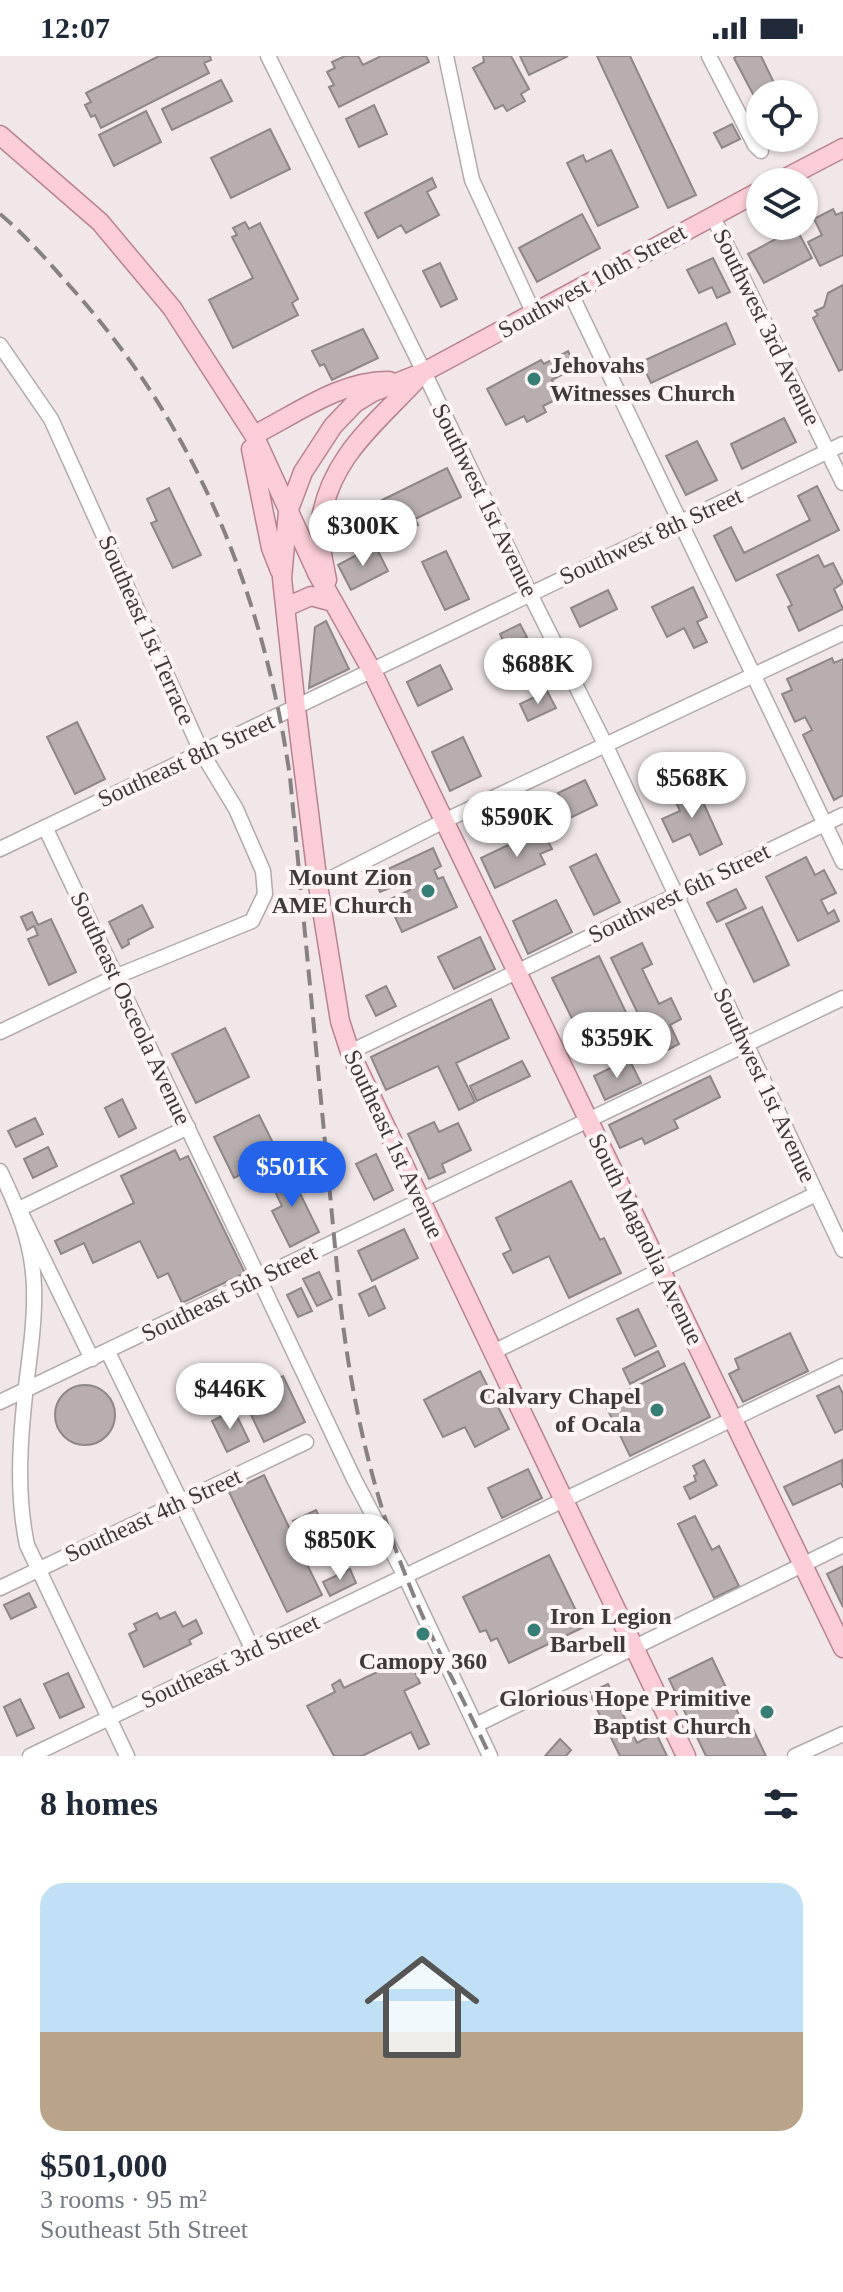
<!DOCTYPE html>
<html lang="en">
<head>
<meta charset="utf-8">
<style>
  body { margin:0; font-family:"Times New Roman",serif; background:#f6f6f7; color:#1f2937; height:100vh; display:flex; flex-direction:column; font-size:30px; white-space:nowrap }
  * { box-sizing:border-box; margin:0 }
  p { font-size:26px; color:#747a83 }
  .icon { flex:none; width:44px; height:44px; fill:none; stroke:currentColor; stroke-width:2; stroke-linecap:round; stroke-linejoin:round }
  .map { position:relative; height:1700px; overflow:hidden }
  .sheet { display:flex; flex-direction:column; background:#fff; flex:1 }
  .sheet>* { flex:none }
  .fabs { position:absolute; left:746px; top:24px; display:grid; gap:16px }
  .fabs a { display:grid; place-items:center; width:72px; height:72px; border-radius:50%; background:#fff; box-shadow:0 2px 6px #0004; font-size:40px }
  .price { position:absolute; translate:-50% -68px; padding:0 18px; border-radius:28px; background:#fff; color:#222; font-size:26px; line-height:52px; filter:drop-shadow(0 2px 4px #0008) }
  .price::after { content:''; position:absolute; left:50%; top:48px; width:24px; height:18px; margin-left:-12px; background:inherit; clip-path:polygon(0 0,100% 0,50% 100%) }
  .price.selected { background:#2563eb; color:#fff }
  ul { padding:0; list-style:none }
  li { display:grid; align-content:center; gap:16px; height:424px; padding:0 40px }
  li+li { border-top:2px solid #e0e1e3 }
  li span { display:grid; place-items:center; height:248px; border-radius:24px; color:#555 }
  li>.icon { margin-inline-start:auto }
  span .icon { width:144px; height:144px; fill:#fffc; stroke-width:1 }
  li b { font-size:34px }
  h2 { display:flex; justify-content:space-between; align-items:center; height:96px; padding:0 40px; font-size:34px }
  .status { display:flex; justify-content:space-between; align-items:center; height:56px; padding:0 40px; background:#fff; direction:ltr }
  .status svg { height:22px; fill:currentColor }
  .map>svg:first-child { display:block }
</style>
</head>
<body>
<div class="status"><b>12:07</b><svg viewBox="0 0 49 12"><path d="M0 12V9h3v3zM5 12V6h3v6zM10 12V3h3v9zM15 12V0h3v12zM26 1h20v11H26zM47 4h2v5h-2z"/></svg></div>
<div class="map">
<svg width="843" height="1700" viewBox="0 0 843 1700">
  <rect width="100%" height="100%" fill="#f1e7e9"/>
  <path fill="#b8aeb0" stroke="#8e8687" stroke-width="2" d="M 159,0 L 210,0 L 211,4 L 204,7 L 209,17 L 101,72 L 95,59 L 91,61 L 85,49 L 91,46 L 86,37 Z
    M 345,0 L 358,0 L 363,9 L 381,0 L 426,0 L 429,6 L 339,51 L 329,31 L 334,29 L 327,16 L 335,12 L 332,6 Z
    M 511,0 L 529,33 L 521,38 L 525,45 L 507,55 L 503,49 L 495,53 L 473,12 L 484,6 L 483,0 Z
    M 520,0 L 568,0 L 529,19 Z
    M 597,0 L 630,0 L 696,139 L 668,152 Z
    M 737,0 L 761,0 L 777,33 L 768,38 L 760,38 L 760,42 L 756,44 L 734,2 Z
    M 221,24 L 232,45 L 172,74 L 162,53 Z
    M 374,49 L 387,78 L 359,91 L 346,63 Z
    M 146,55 L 161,86 L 114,110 L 99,79 Z
    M 732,68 L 740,83 L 722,92 L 714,77 Z
    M 270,73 L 290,113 L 231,142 L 211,102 Z
    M 611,94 L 638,151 L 598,170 L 567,107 L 583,99 L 586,106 Z
    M 432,122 L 436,131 L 427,136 L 439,159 L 406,177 L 401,169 L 378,182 L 365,157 Z
    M 833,153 L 836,159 L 843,156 L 843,199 L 820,210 L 808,186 L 822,179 L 814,163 Z
    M 582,158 L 600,192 L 537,226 L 519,192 Z
    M 245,166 L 249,173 L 260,167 L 298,243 L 292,247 L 298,259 L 233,292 L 209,244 L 253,222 L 232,181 L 237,179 L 233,172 Z
    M 796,172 L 812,202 L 764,227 L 748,198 Z
    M 713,202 L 730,236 L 717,242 L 712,231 L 699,237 L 687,214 Z
    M 440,207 L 457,243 L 441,251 L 423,215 Z
    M 843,229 L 843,313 L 839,315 L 813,262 L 818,259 L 815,255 L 824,251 L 828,237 Z
    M 726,267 L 735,288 L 651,327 L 641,306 Z
    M 363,273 L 378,302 L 332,324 L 324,308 L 320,310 L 312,295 Z
    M 568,295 L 576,311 L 552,324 L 561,341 L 543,350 L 546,356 L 527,366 L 524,360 L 506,369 L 487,333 L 541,304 L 544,308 Z
    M 784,362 L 796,386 L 742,413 L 731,388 Z
    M 697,385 L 717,424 L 686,439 L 666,400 Z
    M 447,412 L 461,441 L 415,463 L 418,469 L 392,481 L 372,449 Z
    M 817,430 L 839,474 L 736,525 L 714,480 L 731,471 L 744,497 L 810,464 L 798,440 Z
    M 169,432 L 201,499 L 173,512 L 151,467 L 157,465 L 147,443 Z
    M 375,489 L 388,515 L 351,534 L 338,509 Z
    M 446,495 L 469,543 L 445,554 L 422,506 Z
    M 818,499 L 824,511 L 833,507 L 843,527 L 834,533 L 843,553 L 799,575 L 788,551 L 792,549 L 777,519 Z
    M 693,531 L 707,561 L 697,566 L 707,586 L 694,592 L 684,572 L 667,581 L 652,551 Z
    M 608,534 L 617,553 L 580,571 L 571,552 Z
    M 326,565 L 349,613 L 309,632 L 315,571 Z
    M 520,568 L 527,581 L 506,591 L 500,578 Z
    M 832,602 L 834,607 L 843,603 L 843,739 L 834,744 L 803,679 L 812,674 L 805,661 L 795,666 L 782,638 L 792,634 L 787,623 Z
    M 440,609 L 452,633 L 418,650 L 407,626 Z
    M 547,635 L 556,652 L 528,665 L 520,648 Z
    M 77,666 L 105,723 L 75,738 L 47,681 Z
    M 463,681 L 481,720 L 450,735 L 432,696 Z
    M 585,724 L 597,749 L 570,762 L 558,737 Z
    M 693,724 L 722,788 L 700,799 L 690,778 L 673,786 L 662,763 L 680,755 L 671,735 Z
    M 542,773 L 552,793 L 540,798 L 545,808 L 495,832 L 481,802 Z
    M 433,792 L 441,810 L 434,814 L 438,823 L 443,821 L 457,851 L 402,876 L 391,852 L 385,855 L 382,847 L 410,834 L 406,825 L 380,836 L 373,820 Z
    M 596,798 L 620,846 L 594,859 L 570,811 Z
    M 806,801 L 815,819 L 824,814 L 836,837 L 821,844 L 828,858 L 834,854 L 839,865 L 798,885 L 766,821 Z
    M 736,833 L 746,852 L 717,866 L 707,847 Z
    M 556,844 L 572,876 L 528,898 L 513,865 Z
    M 142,849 L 153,871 L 128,884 L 129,888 L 122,892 L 109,866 Z
    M 762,851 L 789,909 L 754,926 L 726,868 Z
    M 32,856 L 38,869 L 51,863 L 76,916 L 49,929 L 28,883 L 38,879 L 34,870 L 27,874 L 21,861 Z
    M 480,881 L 495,913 L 454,933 L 438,901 Z
    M 642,887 L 652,908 L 642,913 L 659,948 L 671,942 L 681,963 L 670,969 L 679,988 L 658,999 L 611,902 Z
    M 599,900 L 632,969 L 586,991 L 552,922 Z
    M 386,930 L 396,950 L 376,960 L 366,940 Z
    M 491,943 L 509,982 L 456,1007 L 475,1046 L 459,1054 L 438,1010 L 386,1034 L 371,1001 Z
    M 225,972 L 249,1021 L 196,1047 L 172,998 Z
    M 629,1003 L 641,1027 L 605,1044 L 594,1020 Z
    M 522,1005 L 530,1020 L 477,1045 L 470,1030 Z
    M 710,1020 L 720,1041 L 674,1064 L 678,1072 L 645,1088 L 642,1082 L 620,1092 L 609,1069 Z
    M 122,1043 L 136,1072 L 119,1081 L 105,1052 Z
    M 259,1059 L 279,1099 L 234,1122 L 214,1081 Z
    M 35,1062 L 43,1078 L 16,1091 L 8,1075 Z
    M 434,1066 L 439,1076 L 458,1067 L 471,1094 L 442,1108 L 445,1116 L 429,1123 L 408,1078 Z
    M 48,1091 L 57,1110 L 33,1122 L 24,1103 Z
    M 175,1094 L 180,1104 L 188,1100 L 245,1217 L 182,1247 L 168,1217 L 158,1222 L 140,1185 L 93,1207 L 84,1187 L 61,1198 L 55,1185 L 134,1147 L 121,1120 Z
    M 376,1098 L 393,1134 L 374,1144 L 356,1108 Z
    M 287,1111 L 319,1176 L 290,1191 L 272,1155 L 282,1150 L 268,1121 Z
    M 571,1125 L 600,1184 L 604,1182 L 621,1217 L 569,1242 L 549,1200 L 513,1217 L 503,1198 L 511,1194 L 496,1162 Z
    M 404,1173 L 418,1202 L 372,1225 L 358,1195 Z
    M 319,1216 L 332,1243 L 317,1250 L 303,1223 Z
    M 375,1230 L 385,1252 L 369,1260 L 359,1238 Z
    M 301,1232 L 312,1255 L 298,1261 L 287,1239 Z
    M 638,1253 L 656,1290 L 635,1300 L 617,1263 Z
    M 790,1277 L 808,1315 L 743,1346 L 729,1318 L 739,1313 L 735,1303 Z
    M 658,1295 L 665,1310 L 630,1328 L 623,1313 Z
    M 684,1307 L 710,1361 L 630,1400 L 604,1346 Z
    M 480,1315 L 509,1373 L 475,1391 L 465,1371 L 443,1381 L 424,1344 Z
    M 283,1320 L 305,1366 L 264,1386 L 242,1340 Z
    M55 1359a30 30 0 1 1 60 0a30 30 0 1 1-60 0Z
    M 839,1330 L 843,1338 L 843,1373 L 835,1377 L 817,1340 Z
    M 234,1354 L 249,1385 L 227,1396 L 212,1365 Z
    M 704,1404 L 717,1429 L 690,1443 L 684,1431 L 696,1425 L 694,1420 L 697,1418 L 693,1410 Z
    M 842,1404 L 843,1432 L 841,1427 L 793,1449 L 784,1431 Z
    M 528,1413 L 542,1442 L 502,1462 L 488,1432 Z
    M 264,1419 L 296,1486 L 302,1483 L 293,1465 L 316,1454 L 332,1487 L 303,1500 L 322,1539 L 287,1556 L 229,1436 Z
    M 695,1460 L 712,1494 L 719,1490 L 739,1530 L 714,1542 L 678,1468 Z
    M 549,1499 L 584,1571 L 509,1607 L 497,1582 L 491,1585 L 486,1574 L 480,1576 L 463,1541 Z
    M 843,1510 L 843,1551 L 827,1518 Z
    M 350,1513 L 356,1527 L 330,1540 L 323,1526 Z
    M 29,1537 L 36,1551 L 11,1563 L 4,1549 Z
    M 175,1556 L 183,1571 L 196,1564 L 202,1577 L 189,1584 L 191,1588 L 144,1611 L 129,1578 L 137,1574 L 134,1568 L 157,1557 L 160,1563 Z
    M 408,1601 L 420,1627 L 404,1635 L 429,1688 L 419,1693 L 411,1676 L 362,1700 L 334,1700 L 307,1650 L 335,1636 L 332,1629 L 340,1624 L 344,1632 Z
    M 712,1602 L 747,1676 L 753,1673 L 766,1700 L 706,1700 L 669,1623 Z
    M 68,1617 L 84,1651 L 60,1662 L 44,1628 Z
    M 608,1628 L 637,1687 L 656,1677 L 667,1700 L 620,1700 L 589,1637 Z
    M 20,1643 L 34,1672 L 17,1680 L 4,1651 Z
    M 560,1683 L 571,1694 L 566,1700 L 545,1700 Z"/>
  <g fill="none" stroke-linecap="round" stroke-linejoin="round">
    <g stroke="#b3aaac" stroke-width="17">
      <path id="minor" d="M 268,0 L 424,316 L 530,538 L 605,688 L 843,1194
        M 446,0 L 472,124 L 534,258
        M 709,0 L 755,89 L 761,95
        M 712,159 L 843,427
        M 571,238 L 843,806
        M 0,289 L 51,363 L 202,697 L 236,753 L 263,815 L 265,838 L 252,865 L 117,920 L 0,976
        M 45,771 L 354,1423 L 406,1522 L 490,1700
        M 0,793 L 843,388
        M 318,829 L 444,765 L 843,577
        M 350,996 L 843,759
        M 0,1115 C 18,1152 33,1189 34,1232 C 35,1264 30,1298 26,1330 C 20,1383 16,1437 27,1489 L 127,1700
        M 108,1296 L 253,1594
        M 493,1296 L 816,1138
        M 92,1303 L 19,1153 L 188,1071
        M 0,1346 L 843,942
        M 0,1532 L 306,1386
        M 476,1669 L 843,1489
        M 30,1700 L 843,1310
        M 795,1700 L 843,1678"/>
    </g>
    <g stroke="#b8838e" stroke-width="21">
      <path id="major" d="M 0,79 L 100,166 L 172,252 L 254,379 L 317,517 L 372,615 L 843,1592
        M 778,126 L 843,92
        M 254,379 C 296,358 341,324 389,325
        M 251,393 L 271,492 L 280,515
        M 327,524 C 324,507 318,486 320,468 C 330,400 376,368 419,321
        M 286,551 L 311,540 L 333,546
        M 686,1700 L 350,996 L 340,965 L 318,829 L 296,652 L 282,522 L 288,456 L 303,416 L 333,370 L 355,347 L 373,336 L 424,316 L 760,135"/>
    </g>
    <use href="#minor" stroke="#fff" stroke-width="14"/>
    <use href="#major" stroke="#fbcdd6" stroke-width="18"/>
    <path stroke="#888183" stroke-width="4" stroke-dasharray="16 8" stroke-linecap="butt" d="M 0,158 C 25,179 47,204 68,228 C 195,368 263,535 290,721 L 341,1253 C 352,1344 371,1432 405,1518 C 429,1580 462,1640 490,1700"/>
  </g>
  <g fill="#377e76" stroke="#fff5f6" stroke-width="3">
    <circle cx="534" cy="323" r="8"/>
    <circle cx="428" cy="835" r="8"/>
    <circle cx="657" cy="1354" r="8"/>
    <circle cx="534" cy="1574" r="8"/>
    <circle cx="423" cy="1578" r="8"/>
    <circle cx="767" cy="1656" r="8"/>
  </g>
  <g text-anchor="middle" stroke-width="8" stroke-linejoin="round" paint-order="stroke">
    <g font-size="24" fill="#3e3a3b" stroke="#fff5f6">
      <text transform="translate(592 225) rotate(-29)" y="8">Southwest 10th Street</text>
      <text transform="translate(767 271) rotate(64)" y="8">Southwest 3rd Avenue</text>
      <text transform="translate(485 444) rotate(64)" y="8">Southwest 1st Avenue</text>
      <text transform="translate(651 480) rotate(-25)" y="8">Southwest 8th Street</text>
      <text transform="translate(147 574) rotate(66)" y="8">Southeast 1st Terrace</text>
      <text transform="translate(186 704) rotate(-25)" y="8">Southeast 8th Street</text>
      <text transform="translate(679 837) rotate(-26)" y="8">Southwest 6th Street</text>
      <text transform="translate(131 952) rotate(65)" y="8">Southeast Osceola Avenue</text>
      <text transform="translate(765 1029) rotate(65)" y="8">Southwest 1st Avenue</text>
      <text transform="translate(394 1088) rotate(65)" y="8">Southeast 1st Avenue</text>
      <text transform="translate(646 1183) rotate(64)" y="8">South Magnolia Avenue</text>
      <text transform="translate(229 1237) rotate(-26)" y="8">Southeast 5th Street</text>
      <text transform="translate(153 1459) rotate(-25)" y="8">Southeast 4th Street</text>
      <text transform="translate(230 1605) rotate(-25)" y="8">Southeast 3rd Street</text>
    </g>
    <g font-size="24" font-weight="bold" fill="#3e3a3b" stroke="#fff5f6" text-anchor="end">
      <text x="550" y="317" text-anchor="start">Jehovahs<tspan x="550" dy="28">Witnesses Church</tspan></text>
      <text x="412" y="829">Mount Zion<tspan x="412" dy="28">AME Church</tspan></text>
      <text x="641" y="1348">Calvary Chapel<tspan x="641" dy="28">of Ocala</tspan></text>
      <text x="550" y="1568" text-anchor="start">Iron Legion<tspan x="550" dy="28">Barbell</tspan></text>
      <text x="423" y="1613" text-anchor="middle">Camopy 360</text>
      <text x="751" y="1650">Glorious Hope Primitive<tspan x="751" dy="28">Baptist Church</tspan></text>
    </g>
  </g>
</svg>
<div class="fabs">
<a><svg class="icon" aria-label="locate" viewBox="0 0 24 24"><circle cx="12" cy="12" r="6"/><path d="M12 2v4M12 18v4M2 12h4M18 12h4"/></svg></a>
<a><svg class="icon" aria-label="layers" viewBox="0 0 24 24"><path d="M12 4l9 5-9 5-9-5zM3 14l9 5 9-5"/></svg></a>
</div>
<b class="price" style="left:363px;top:512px">$300K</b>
<b class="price" style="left:538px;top:650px">$688K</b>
<b class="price" style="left:692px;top:764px">$568K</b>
<b class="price" style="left:517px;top:803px">$590K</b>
<b class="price" style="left:617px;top:1024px">$359K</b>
<b class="price selected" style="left:292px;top:1153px">$501K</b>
<b class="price" style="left:230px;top:1375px">$446K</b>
<b class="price" style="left:340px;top:1526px">$850K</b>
</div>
<section class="sheet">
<h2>8 homes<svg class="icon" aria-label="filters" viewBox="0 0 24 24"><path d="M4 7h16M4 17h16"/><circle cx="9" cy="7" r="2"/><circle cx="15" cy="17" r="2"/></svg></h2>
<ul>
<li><span style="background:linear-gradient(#bfe0f5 60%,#b9a48a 0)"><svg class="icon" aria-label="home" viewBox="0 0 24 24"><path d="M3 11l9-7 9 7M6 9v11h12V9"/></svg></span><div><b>$501,000</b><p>3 rooms · 95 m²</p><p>Southeast 5th Street</p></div></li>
</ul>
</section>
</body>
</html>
